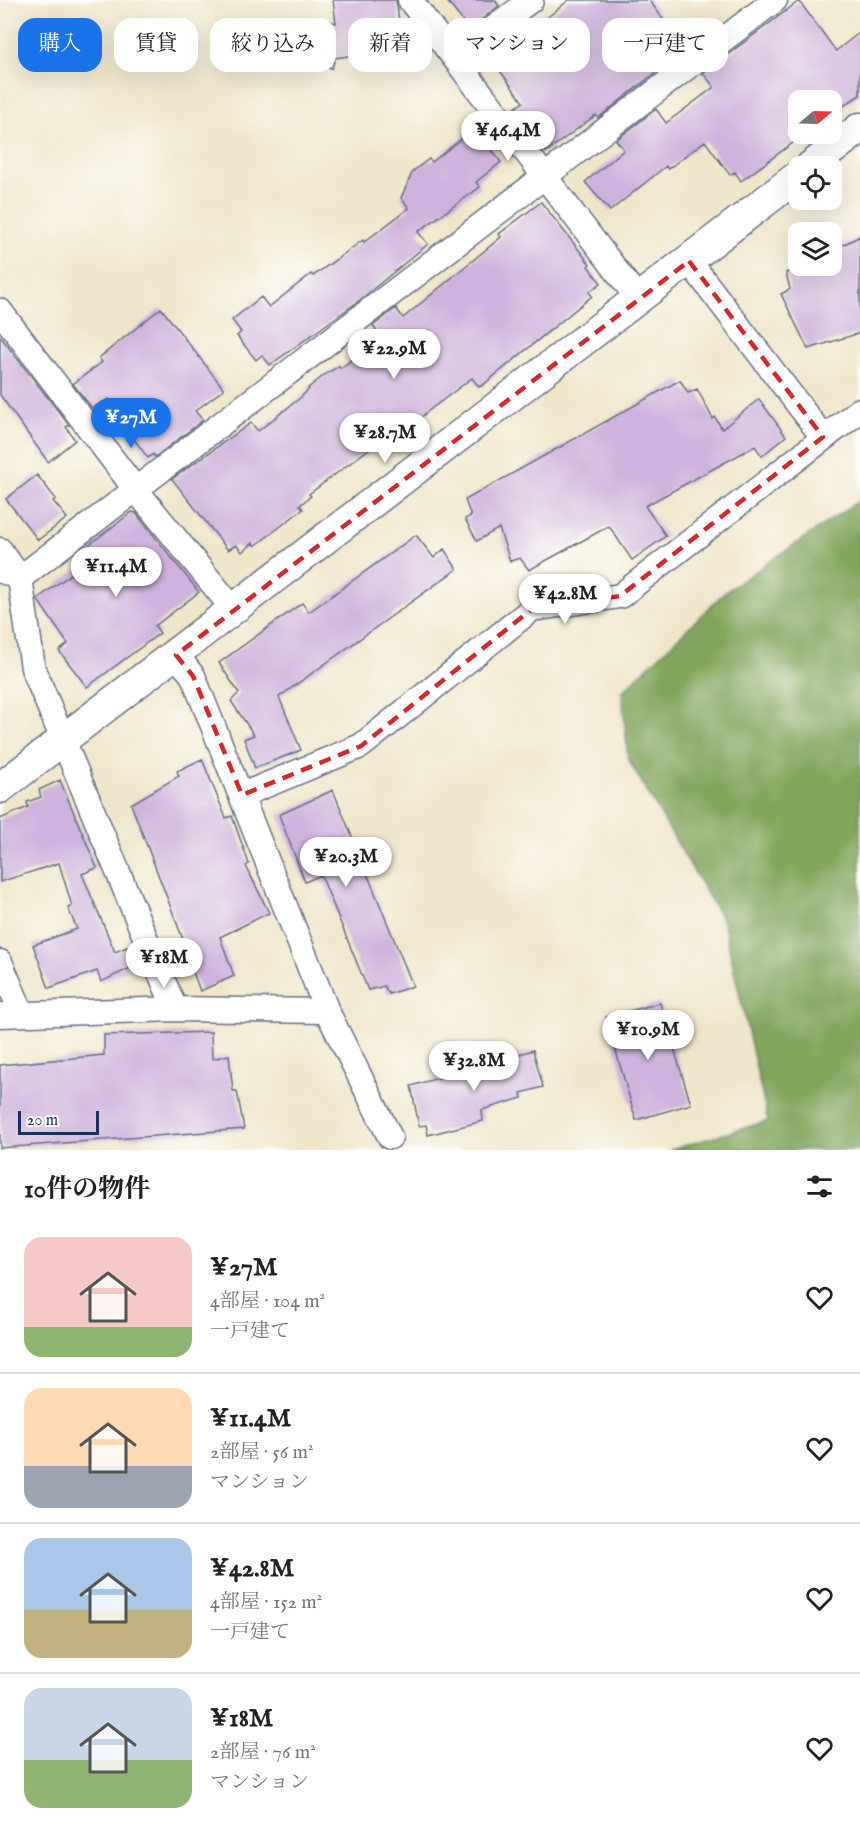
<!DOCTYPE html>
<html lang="ja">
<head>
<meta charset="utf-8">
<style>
  body { margin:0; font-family:"IM FELL English","Noto Serif JP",serif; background:#f6f6f6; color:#222; height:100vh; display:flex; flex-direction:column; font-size:22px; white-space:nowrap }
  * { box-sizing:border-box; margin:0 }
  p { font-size:20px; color:#767676 }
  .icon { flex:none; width:33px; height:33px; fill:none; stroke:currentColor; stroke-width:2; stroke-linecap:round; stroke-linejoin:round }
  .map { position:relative; height:1150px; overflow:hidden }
  .side { display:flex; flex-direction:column; background:#fff; flex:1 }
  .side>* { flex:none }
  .banner { position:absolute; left:18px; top:18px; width:825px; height:54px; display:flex; gap:12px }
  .needle { width:39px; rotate:71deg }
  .buttons { position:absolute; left:788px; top:90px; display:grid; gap:12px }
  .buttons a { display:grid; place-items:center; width:54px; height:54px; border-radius:12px; background:#fff; box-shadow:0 6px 24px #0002; font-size:30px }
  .scale { position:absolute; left:18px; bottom:15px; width:81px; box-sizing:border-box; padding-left:6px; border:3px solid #1b2f5e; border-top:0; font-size:16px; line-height:21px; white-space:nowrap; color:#1b2f5e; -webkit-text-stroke:4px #fdfcf7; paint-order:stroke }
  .price { position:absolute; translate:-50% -51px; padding:0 14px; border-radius:21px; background:#fff; color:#222; font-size:20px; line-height:39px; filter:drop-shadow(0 2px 3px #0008) }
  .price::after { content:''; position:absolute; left:50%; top:36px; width:18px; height:14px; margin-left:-9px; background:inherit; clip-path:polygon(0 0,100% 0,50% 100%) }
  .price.current { background:#1a73e8; color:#fff }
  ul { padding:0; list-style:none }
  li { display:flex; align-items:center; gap:18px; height:150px; padding:0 24px }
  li+li { border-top:2px solid #e0e0e0 }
  li span { display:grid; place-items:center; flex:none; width:168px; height:120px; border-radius:18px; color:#555 }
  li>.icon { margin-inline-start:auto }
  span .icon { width:72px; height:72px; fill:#fffc; stroke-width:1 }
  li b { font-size:26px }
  h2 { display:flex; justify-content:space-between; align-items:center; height:72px; padding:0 24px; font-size:26px }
  .pill { padding:0 21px; border-radius:18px; background:#fff; box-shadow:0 6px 24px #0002; font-size:21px; line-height:54px }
  .pill.current { background:#1a73e8; color:#fff }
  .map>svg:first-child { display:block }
</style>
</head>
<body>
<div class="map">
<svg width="860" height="1150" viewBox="0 0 860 1150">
  <rect width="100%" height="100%" fill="#fdfcf7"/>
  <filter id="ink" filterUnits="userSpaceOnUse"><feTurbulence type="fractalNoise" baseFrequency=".0167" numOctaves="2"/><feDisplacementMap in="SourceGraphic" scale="12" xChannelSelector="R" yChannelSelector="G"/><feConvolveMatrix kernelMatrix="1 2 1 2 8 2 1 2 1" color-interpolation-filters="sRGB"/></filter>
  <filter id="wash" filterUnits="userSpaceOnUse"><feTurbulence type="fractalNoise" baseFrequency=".008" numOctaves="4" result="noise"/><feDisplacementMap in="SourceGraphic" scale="24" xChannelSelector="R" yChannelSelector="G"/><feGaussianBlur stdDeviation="1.35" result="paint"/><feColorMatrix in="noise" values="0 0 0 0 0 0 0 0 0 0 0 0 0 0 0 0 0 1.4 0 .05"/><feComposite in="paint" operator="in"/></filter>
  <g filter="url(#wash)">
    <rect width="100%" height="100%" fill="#f0e6ca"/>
    <path fill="#81a65b" stroke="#4e6a5c" stroke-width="1.5" d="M 860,500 L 860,1150 L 670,1150 L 768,1121 L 723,921 L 628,759 L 622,692 L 725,592 Z"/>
    <g id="blocks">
      <path fill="#cfb2dd" d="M 333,0 L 396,0 L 403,48 L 335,58 L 332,68 L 305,61 L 318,18 L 336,23 Z
        M 446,0 L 495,0 L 499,6 L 469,29 Z
        M 569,0 L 649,0 L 677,38 L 665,47 L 674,58 L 598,118 L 596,115 L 546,152 L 514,109 L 523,102 L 495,64 L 502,58 L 493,46 L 517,29 L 523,37 Z
        M 799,1 L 836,51 L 860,32 L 860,95 L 831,114 L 831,100 L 798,100 L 798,134 L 805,134 L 741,181 L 735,172 L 730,175 L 705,141 L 668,169 L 666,166 L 610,211 L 585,182 L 624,150 L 616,140 L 656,109 L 666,123 L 714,87 L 703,73 Z
        M 479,125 L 494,145 L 490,147 L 501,162 L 476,182 L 480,187 L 418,232 L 428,244 L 356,303 L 270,365 L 262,355 L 256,360 L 237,336 L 241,332 L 232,320 L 261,297 L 269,307 L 311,274 L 313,276 L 363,240 L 364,242 L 409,208 L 401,198 L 413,171 L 429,159 L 432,162 Z
        M 541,202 L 590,264 L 588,266 L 601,283 L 589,292 L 592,296 L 483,385 L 479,387 L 472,378 L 427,412 L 411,426 L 418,436 L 401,449 L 397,444 L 385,453 L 377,443 L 309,494 L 311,496 L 300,505 L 303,509 L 255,546 L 253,543 L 242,552 L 236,545 L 228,550 L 172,479 L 251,423 L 258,431 L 300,398 L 309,389 L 308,388 L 327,373 L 339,366 L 341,368 L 381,337 L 373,326 L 396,308 L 403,318 L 501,237 L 499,234 Z
        M 860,236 L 860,333 L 808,349 L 781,294 L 790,289 L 786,273 L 801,266 L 831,266 L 831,251 Z
        M 161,308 L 224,389 L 195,411 L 203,420 L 155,457 L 153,454 L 148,458 L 134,439 L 137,436 L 109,399 L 92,408 L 73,384 L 102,362 L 99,358 Z
        M 0,336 L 69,425 L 66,427 L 75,440 L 48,462 L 0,395 Z
        M 680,380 L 688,393 L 697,389 L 713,419 L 715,417 L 722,429 L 759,399 L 786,436 L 762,456 L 755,446 L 645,506 L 666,536 L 632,560 L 609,526 L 529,570 L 520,558 L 510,561 L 499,528 L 477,541 L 465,519 L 471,516 L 465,500 Z
        M 37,475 L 56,499 L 53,501 L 67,518 L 38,540 L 6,499 Z
        M 132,512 L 136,513 L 199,592 L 155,626 L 160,633 L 87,687 L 59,651 L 68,644 L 37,599 L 82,566 L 77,554 Z
        M 416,535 L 434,558 L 444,549 L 457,569 L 279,697 L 301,750 L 255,768 L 244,739 L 254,735 L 231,701 L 239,693 L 219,663 L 302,603 L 309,612 Z
        M 202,759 L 226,818 L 232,816 L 249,864 L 246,866 L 269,913 L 220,937 L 234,976 L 200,991 L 189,961 L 191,960 L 131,804 L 179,776 L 177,771 Z
        M 60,780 L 97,868 L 82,874 L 115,952 L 127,947 L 137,965 L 101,982 L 97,971 L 49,988 L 33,945 L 77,929 L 68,908 L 72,906 L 59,863 L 0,882 L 0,819 L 28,807 L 27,802 L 41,797 L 39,790 Z
        M 333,790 L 413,986 L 389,994 L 384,986 L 368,990 L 321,875 L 305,882 L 279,815 Z
        M 660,1003 L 691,1104 L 636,1120 L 606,1017 Z
        M 211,1032 L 212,1059 L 229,1055 L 233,1091 L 237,1091 L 244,1129 L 0,1148 L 0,1065 L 104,1055 L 104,1035 Z
        M 533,1050 L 543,1087 L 521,1093 L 522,1098 L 482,1110 L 483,1121 L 428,1135 L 426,1125 L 419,1126 L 411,1086 Z"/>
    </g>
  </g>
  <g filter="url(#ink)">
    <use href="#blocks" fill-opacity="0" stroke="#666f84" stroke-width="1.5"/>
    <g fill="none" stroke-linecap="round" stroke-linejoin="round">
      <g stroke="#666f84" stroke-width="27">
        <path id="minor" d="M 410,0 L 639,300
          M 454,58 L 531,0
          M 689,261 L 823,437
          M 0,311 L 136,490 L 234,610
          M 0,550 L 20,578 L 0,570
          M 176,655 L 193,676 L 327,1011 L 390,1137
          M 242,795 L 361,746 L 532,609 L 620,596 L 860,410
          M 0,962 L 22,1014
          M 175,1009 L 33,668 L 20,578 L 775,0
          M 0,1015 L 175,1009 L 327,1011"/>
      </g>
      <g stroke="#666f84" stroke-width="33">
        <path id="tertiary" d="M 811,166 L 860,128
          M 0,788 L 798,176"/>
      </g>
      <use href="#minor" stroke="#fff" stroke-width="24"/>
      <use href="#tertiary" stroke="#fff" stroke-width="30"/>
    </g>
  </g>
  <path fill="none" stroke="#d62828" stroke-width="4.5" stroke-dasharray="12 8" stroke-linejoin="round" d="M 689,261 L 823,437 L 620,596 L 532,609 L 361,746 L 242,795 L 193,676 L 176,655 Z"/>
</svg>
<div class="buttons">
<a><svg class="needle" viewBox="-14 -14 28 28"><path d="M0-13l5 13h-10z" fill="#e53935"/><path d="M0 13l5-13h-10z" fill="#767676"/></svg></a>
<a><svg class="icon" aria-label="locate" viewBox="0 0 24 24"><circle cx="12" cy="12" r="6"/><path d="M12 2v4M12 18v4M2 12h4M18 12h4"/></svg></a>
<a><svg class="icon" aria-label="layers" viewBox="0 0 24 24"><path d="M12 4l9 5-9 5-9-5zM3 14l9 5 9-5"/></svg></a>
</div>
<div class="scale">20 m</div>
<b class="price" style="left:508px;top:162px">¥46.4M</b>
<b class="price" style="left:394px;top:380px">¥22.9M</b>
<b class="price current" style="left:131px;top:449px">¥27M</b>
<b class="price" style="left:385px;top:464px">¥28.7M</b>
<b class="price" style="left:116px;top:598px">¥11.4M</b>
<b class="price" style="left:565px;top:625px">¥42.8M</b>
<b class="price" style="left:346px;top:888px">¥20.3M</b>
<b class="price" style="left:164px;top:989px">¥18M</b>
<b class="price" style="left:648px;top:1061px">¥10.9M</b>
<b class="price" style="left:474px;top:1092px">¥32.8M</b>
<div class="banner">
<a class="pill current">購入</a>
<a class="pill">賃貸</a>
<a class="pill">絞り込み</a>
<a class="pill">新着</a>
<a class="pill">マンション</a>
<a class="pill">一戸建て</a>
</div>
</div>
<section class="side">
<h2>10件の物件<svg class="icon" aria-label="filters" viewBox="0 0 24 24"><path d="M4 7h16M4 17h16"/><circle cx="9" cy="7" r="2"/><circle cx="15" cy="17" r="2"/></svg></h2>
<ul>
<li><span style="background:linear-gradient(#f6c9c9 75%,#8fb573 0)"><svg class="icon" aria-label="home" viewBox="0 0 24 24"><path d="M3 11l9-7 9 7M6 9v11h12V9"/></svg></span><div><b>¥27M</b><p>4部屋 · 104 m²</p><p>一戸建て</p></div><svg class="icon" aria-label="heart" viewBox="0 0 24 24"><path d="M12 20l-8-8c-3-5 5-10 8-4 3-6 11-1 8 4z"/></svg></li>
<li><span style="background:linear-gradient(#ffd9b3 65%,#9aa5b1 0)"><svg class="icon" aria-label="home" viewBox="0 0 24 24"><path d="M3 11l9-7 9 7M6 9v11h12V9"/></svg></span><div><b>¥11.4M</b><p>2部屋 · 56 m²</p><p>マンション</p></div><svg class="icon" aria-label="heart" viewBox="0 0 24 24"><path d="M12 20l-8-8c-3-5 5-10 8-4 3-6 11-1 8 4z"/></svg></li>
<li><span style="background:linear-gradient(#a9c7e8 60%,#c2b280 0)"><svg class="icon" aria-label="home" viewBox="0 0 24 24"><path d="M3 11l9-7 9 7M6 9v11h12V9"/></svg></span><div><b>¥42.8M</b><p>4部屋 · 152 m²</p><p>一戸建て</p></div><svg class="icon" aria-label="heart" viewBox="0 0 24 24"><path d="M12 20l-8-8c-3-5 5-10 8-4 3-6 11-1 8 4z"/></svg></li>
<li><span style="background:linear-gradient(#c9d6e8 60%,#8fb573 0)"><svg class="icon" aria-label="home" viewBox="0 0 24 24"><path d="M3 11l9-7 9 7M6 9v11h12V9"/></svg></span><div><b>¥18M</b><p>2部屋 · 76 m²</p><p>マンション</p></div><svg class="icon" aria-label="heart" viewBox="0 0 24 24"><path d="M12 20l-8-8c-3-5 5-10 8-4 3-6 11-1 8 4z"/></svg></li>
</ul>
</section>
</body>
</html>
